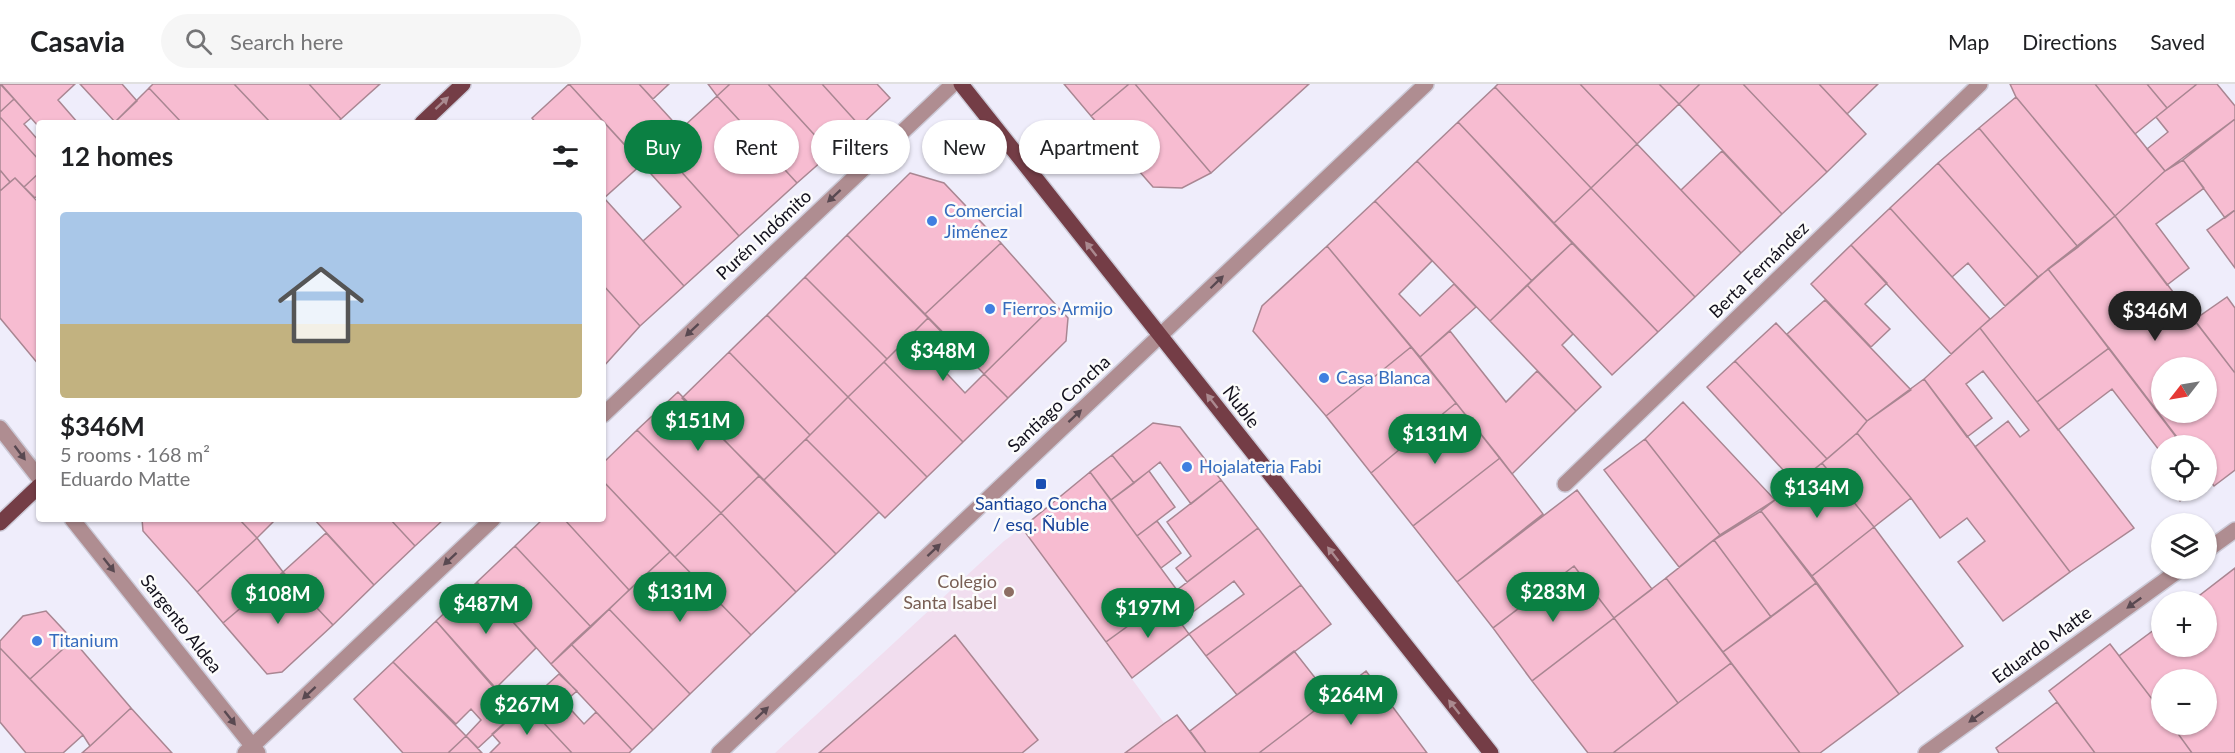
<!DOCTYPE html>
<html lang="en">
<head>
<meta charset="utf-8">
<style>
  body { margin:0; font-family:Lato,sans-serif; background:#f6f6f6; color:#202124; height:100vh; display:flex; flex-direction:column; font-size:22px; white-space:nowrap }
  * { box-sizing:border-box; margin:0 }
  p { font-size:20px; color:#757577 }
  .icon { flex:none; width:33px; height:33px; fill:none; stroke:currentColor; stroke-width:2; stroke-linecap:round; stroke-linejoin:round }
  .map { position:relative; flex:1; overflow:hidden }
  .drawer { position:absolute; left:36px; top:36px; width:570px; height:402px; display:flex; flex-direction:column; background:#fff; border-radius:6px; box-shadow:0 2px 4px #0004 }
  .drawer>* { flex:none }
  .guide { position:absolute; left:624px; top:36px; width:570px; height:54px; display:flex; gap:12px }
  .needle { width:39px; rotate:239deg }
  .buttons { position:absolute; left:2151px; top:273px; display:grid; gap:12px }
  .buttons a { display:grid; place-items:center; width:66px; height:66px; border-radius:50%; background:#fff; box-shadow:0 2px 4px #0004; font-size:30px }
  .price { position:absolute; translate:-50% -51px; padding:0 14px; border-radius:21px; background:#0b8043; color:#fff; font-size:20px; line-height:39px; filter:drop-shadow(0 2px 3px #0008) }
  .price::after { content:''; position:absolute; left:50%; top:36px; width:18px; height:14px; margin-left:-9px; background:inherit; clip-path:polygon(0 0,100% 0,50% 100%) }
  .price.active { background:#222; color:#fff }
  ul { padding:0; list-style:none }
  li { display:grid; align-content:center; gap:12px; height:318px; padding:0 24px }
  li span { display:grid; place-items:center; height:186px; border-radius:6px; color:#555 }
  li>.icon { margin-inline-start:auto }
  span .icon { width:108px; height:108px; fill:#fffc; stroke-width:1 }
  li b { font-size:26px }
  h2 { display:flex; justify-content:space-between; align-items:center; height:72px; padding:0 24px; font-size:26px }
  .pill { padding:0 21px; border-radius:27px; background:#fff; box-shadow:0 2px 4px #0004; font-size:21px; line-height:54px }
  .pill.active { background:#0b8043; color:#fff }
  header { display:flex; align-items:center; gap:36px; box-sizing:border-box; height:84px; padding:0 30px; background:#fff; border-bottom:2px solid #e0e0e0 }
  header strong { font-size:28px }
  nav { display:flex; gap:33px; margin-inline-start:auto; font-size:21px }
  .search { width:420px; height:54px; background:#f6f6f6; display:flex; align-items:center; gap:15px; box-sizing:border-box; padding:0 21px; border-radius:33px; color:#757577; font-size:22px }
  .map>svg:first-child { display:block }
</style>
</head>
<body>
<header>
<strong>Casavia</strong>
<div class="search"><svg class="icon" aria-label="search" viewBox="0 0 24 24"><circle cx="10" cy="10" r="6"/><path d="M15 15l6 6"/></svg>Search here</div>
<nav><a>Map</a><a>Directions</a><a>Saved</a></nav>
</header>
<div class="map">
<svg width="2235" height="669" viewBox="0 0 2235 669">
  <rect width="100%" height="100%" fill="#efedfb"/>
  <path fill="#f1deef" d="M 1022,444 L 1164,639 L 1177,631 L 1206,669 L 775,669 L 1004,457 Z"/>
  <path fill="#f7bcd1" stroke="#a98692" stroke-width="1.5" fill-rule="evenodd" d="M 0,0 L 14,15 L 0,28 Z
    M 1,0 L 75,0 L 58,16 L 78,39 L 39,39 L 39,43 Z
    M 80,0 L 122,0 L 137,17 L 115,38 Z
    M 153,0 L 234,0 L 271,39 L 182,39 L 149,4 Z
    M 234,0 L 309,0 L 341,35 L 337,39 L 271,39 Z
    M 309,0 L 380,0 L 341,35 Z
    M 569,0 L 639,0 L 680,45 L 660,64 L 642,45 L 625,61 Z
    M 569,0 L 642,80 L 604,114 L 603,39 L 536,39 L 532,34 Z
    M 639,0 L 669,0 L 653,15 Z
    M 708,0 L 730,0 L 717,12 Z
    M 730,0 L 768,0 L 831,69 L 797,99 L 717,12 Z
    M 768,0 L 822,0 L 860,42 L 831,69 Z
    M 822,0 L 877,0 L 890,14 L 860,42 Z
    M 1064,0 L 1129,0 L 1091,32 Z
    M 1129,0 L 1135,0 L 1211,89 L 1182,104 L 1153,103 L 1091,32 Z
    M 1135,0 L 1309,0 L 1211,89 Z
    M 1498,0 L 1580,0 L 1637,60 L 1591,104 L 1495,3 Z
    M 1580,0 L 1659,0 L 1679,20 L 1637,60 Z
    M 1659,0 L 1700,0 L 1679,20 Z
    M 1700,0 L 1743,0 L 1827,88 L 1782,130 L 1679,20 Z
    M 1743,0 L 1819,0 L 1866,50 L 1827,88 Z
    M 1819,0 L 1878,0 L 1847,30 Z
    M 2010,0 L 2095,0 L 2165,87 L 2115,132 L 2016,13 Z
    M 2095,0 L 2147,0 L 2167,24 L 2135,50 Z
    M 2147,0 L 2197,0 L 2167,24 Z
    M 2197,0 L 2217,0 L 2235,22 L 2235,35 L 2165,87 L 2147,65 L 2168,48 L 2156,33 Z
    M 1495,3 L 1591,104 L 1554,139 L 1458,38 Z
    M 149,4 L 182,39 L 116,39 L 115,38 Z
    M 717,12 L 797,99 L 739,152 L 660,64 Z
    M 2016,13 L 2115,132 L 2078,163 L 1979,44 Z
    M 14,15 L 31,34 L 24,40 L 39,57 L 39,76 L 0,33 L 0,28 Z
    M 0,33 L 39,76 L 39,89 L 24,103 L 15,94 L 10,98 L 0,86 Z
    M 2235,35 L 2235,126 L 2225,134 L 2183,76 Z
    M 1458,38 L 1572,159 L 1532,197 L 1417,77 Z
    M 1979,44 L 2078,163 L 2038,193 L 1938,79 Z
    M 1637,60 L 1741,169 L 1695,213 L 1591,104 Z
    M 660,64 L 739,152 L 684,202 L 643,157 L 681,123 L 642,80 Z
    M 1722,67 L 1782,130 L 1741,169 L 1681,106 Z
    M 2183,76 L 2204,104 L 2156,140 L 2189,184 L 2167,201 L 2115,132 L 2165,87 Z
    M 1417,77 L 1532,197 L 1490,237 L 1375,117 Z
    M 1938,79 L 2038,193 L 2005,222 L 1968,179 L 1952,193 L 1890,124 Z
    M 0,86 L 10,98 L 0,107 Z
    M 39,89 L 39,110 L 35,114 L 24,103 Z
    M 910,89 L 944,99 L 1001,159 L 925,230 L 847,151 Z
    M 15,94 L 39,119 L 39,281 L 0,234 L 0,107 Z
    M 1591,104 L 1695,213 L 1658,248 L 1554,139 Z
    M 604,114 L 684,202 L 640,242 L 603,201 Z
    M 1375,117 L 1432,177 L 1399,210 L 1420,232 L 1454,200 L 1476,223 L 1420,273 L 1327,162 Z
    M 1890,124 L 1990,235 L 1951,270 L 1851,161 Z
    M 2235,126 L 2235,184 L 2207,146 Z
    M 2115,132 L 2235,289 L 2235,386 L 2214,402 L 2206,391 L 2206,362 L 2183,362 L 2048,185 ZM 2162,284 L 2206,284 L 2206,328 L 2162,328 Z
    M 847,151 L 928,234 L 887,275 L 805,193 Z
    M 1001,159 L 1055,220 L 984,290 L 925,230 Z
    M 1572,159 L 1658,248 L 1612,291 L 1527,201 Z
    M 1851,161 L 1887,199 L 1865,220 L 1890,245 L 1871,263 L 1811,200 Z
    M 1327,162 L 1411,263 L 1326,332 L 1253,247 L 1262,222 Z
    M 2048,185 L 2109,264 L 2037,318 L 1980,244 Z
    M 805,193 L 887,275 L 848,313 L 767,231 Z
    M 603,201 L 640,242 L 603,283 Z
    M 1527,201 L 1573,250 L 1562,261 L 1601,303 L 1576,327 L 1490,237 Z
    M 2227,213 L 2235,224 L 2235,289 L 2194,236 Z
    M 1825,216 L 1911,306 L 1867,337 L 1787,250 Z
    M 1055,220 L 1068,234 L 1066,257 L 1008,314 L 984,290 Z
    M 767,231 L 848,313 L 810,351 L 729,268 Z
    M 928,234 L 955,262 L 937,279 L 965,309 L 984,290 L 1008,314 L 963,358 L 884,278 Z
    M 1776,239 L 1867,337 L 1857,349 L 1827,375 L 1735,277 Z
    M 1980,244 L 2134,444 L 2070,488 L 1975,363 L 2008,337 L 2020,353 L 2029,346 L 1983,287 L 1966,300 L 1992,334 L 1967,353 L 1924,295 Z
    M 1450,247 L 1506,318 L 1537,287 L 1576,327 L 1512,390 L 1420,273 Z
    M 1411,263 L 1456,319 L 1371,389 L 1326,332 Z
    M 2109,264 L 2176,352 L 2159,366 L 2112,305 L 2058,346 L 2037,318 Z
    M 729,268 L 810,351 L 764,396 L 682,314 Z
    M 1735,277 L 1827,375 L 1796,400 L 1707,303 Z
    M 884,278 L 963,358 L 927,393 L 848,313 Z
    M 1924,295 L 2070,488 L 2003,537 L 1958,478 L 1985,457 L 1967,434 L 1940,454 L 1911,414 L 1857,349 L 1867,337 Z
    M 678,308 L 759,392 L 721,429 L 637,346 Z
    M 848,313 L 927,393 L 885,434 L 806,355 Z
    M 1683,318 L 1775,416 L 1720,451 L 1645,355 Z
    M 1456,319 L 1500,374 L 1413,442 L 1371,389 Z
    M 1153,339 L 1180,343 L 1221,396 L 1191,420 L 1160,378 L 1134,399 L 1112,371 Z
    M 637,346 L 721,429 L 675,473 L 603,397 L 603,379 Z
    M 1857,349 L 1911,414 L 1874,443 L 1822,379 Z
    M 2176,352 L 2183,362 L 2164,362 Z
    M 806,355 L 879,428 L 836,470 L 764,396 Z
    M 1645,355 L 1720,451 L 1679,483 L 1604,386 Z
    M 1112,371 L 1134,399 L 1111,416 L 1090,388 Z
    M 1500,374 L 1543,430 L 1457,498 L 1413,442 Z
    M 1822,379 L 1874,443 L 1812,492 L 1761,427 Z
    M 1149,387 L 1175,423 L 1137,452 L 1111,416 Z
    M 1090,388 L 1177,506 L 1106,558 L 1022,444 Z
    M 759,392 L 836,470 L 796,508 L 721,429 Z
    M 1221,396 L 1258,444 L 1187,498 L 1176,484 L 1191,472 L 1167,438 Z
    M 603,397 L 670,468 L 629,506 L 564,435 L 603,435 Z
    M 1577,406 L 1652,505 L 1614,534 L 1574,482 L 1493,544 L 1457,498 Z
    M 2172,406 L 2193,406 L 2180,417 Z
    M 1761,427 L 1816,499 L 1771,533 L 1714,456 Z
    M 721,429 L 796,508 L 751,551 L 675,473 Z
    M 142,435 L 239,435 L 257,454 L 197,508 L 143,447 Z
    M 239,435 L 276,435 L 257,454 Z
    M 314,435 L 390,435 L 415,462 L 374,501 Z
    M 390,435 L 444,435 L 415,462 Z
    M 543,435 L 564,435 L 629,506 L 591,543 L 515,462 Z
    M 1157,437 L 1181,469 L 1161,484 L 1137,452 Z
    M 1874,443 L 1963,562 L 1899,610 L 1812,492 Z
    M 1258,444 L 1301,501 L 1206,572 L 1189,550 L 1244,510 L 1234,497 L 1181,537 L 1164,516 Z
    M 326,449 L 374,501 L 333,541 L 283,488 Z
    M 257,454 L 283,488 L 223,539 L 197,508 Z
    M 1714,456 L 1771,533 L 1723,568 L 1666,494 Z
    M 515,462 L 591,543 L 551,580 L 477,498 Z
    M 670,468 L 751,551 L 690,610 L 609,525 Z
    M 1574,482 L 1614,534 L 1532,597 L 1493,544 Z
    M 2235,484 L 2235,669 L 2192,669 L 2171,640 L 2206,640 L 2206,596 L 2162,596 L 2162,628 L 2119,572 L 2162,540 L 2162,562 L 2206,562 L 2206,518 L 2191,518 Z
    M 283,488 L 333,541 L 282,588 L 267,590 L 223,539 Z
    M 1666,494 L 1731,579 L 1678,619 L 1614,534 Z
    M 477,498 L 536,564 L 495,605 L 436,537 Z
    M 1816,499 L 1899,610 L 1820,669 L 1800,669 L 1723,568 Z
    M 1301,501 L 1331,540 L 1237,611 L 1206,572 Z
    M 1164,516 L 1189,550 L 1132,594 L 1106,558 Z
    M 609,525 L 690,610 L 653,646 L 571,560 Z
    M 46,527 L 73,556 L 30,595 L 0,564 L 0,557 L 23,532 Z
    M 1614,534 L 1678,619 L 1613,669 L 1588,669 L 1532,597 Z
    M 436,537 L 517,628 L 478,664 L 466,652 L 481,636 L 471,625 L 456,640 L 393,578 Z
    M 955,551 L 1038,656 L 1022,669 L 819,669 Z
    M 73,556 L 131,624 L 90,662 L 83,651 L 30,595 Z
    M 571,560 L 653,646 L 632,666 L 551,580 Z
    M 2110,560 L 2162,628 L 2162,640 L 2171,640 L 2192,669 L 2095,669 L 2049,607 Z
    M 0,564 L 83,651 L 63,669 L 26,669 L 0,638 Z
    M 1294,567 L 1331,614 L 1259,669 L 1206,669 L 1190,647 Z
    M 393,578 L 466,652 L 448,669 L 403,669 L 354,615 Z
    M 1731,579 L 1800,669 L 1613,669 L 1678,619 Z
    M 1366,587 L 1427,669 L 1259,669 L 1331,614 Z
    M 559,590 L 577,607 L 564,618 L 584,640 L 596,628 L 632,666 L 629,669 L 572,669 L 526,620 Z
    M 2057,618 L 2095,669 L 1999,669 L 1996,664 Z
    M 526,620 L 572,669 L 490,669 L 500,659 L 492,650 Z
    M 131,624 L 172,669 L 82,669 L 90,662 Z
    M 1177,631 L 1206,669 L 1125,669 L 1165,639 Z
    M 466,652 L 482,669 L 448,669 Z"/>
  <g fill="none" stroke-linecap="round" stroke-linejoin="round">
    <g stroke="#cccad7" stroke-width="18">
      <path id="minor" d="M 603,331 L 953,0
        M 0,344 L 39,394
        M 1565,400 L 1980,0
        M 72,435 L 258,669
        M 2206,467 L 2235,446
        M 245,669 L 493,435
        M 719,669 L 1426,0
        M 1926,669 L 2182,484"/>
    </g>
    <g stroke="#cccad7" stroke-width="18">
      <path id="major" d="M 961,0 L 1491,669
        M 422,39 L 463,0
        M 0,439 L 39,402"/>
    </g>
    <use href="#minor" stroke="#af8d91" stroke-width="15"/>
    <use href="#major" stroke="#743d46" stroke-width="15"/>
  </g>
  <defs><path id="oneway-solid" d="M-6-.8H1V-3.2L6.5 0L1 3.2V.8H-6Z" transform="scale(1.5)"/></defs>
  <g fill="#aa898f">
    <use href="#oneway-solid" transform="translate(442 19) rotate(-43)"/>
    <use href="#oneway-solid" transform="translate(1091 165) rotate(-128)"/>
    <use href="#oneway-solid" transform="translate(1212 317) rotate(-128)"/>
    <use href="#oneway-solid" transform="translate(1333 470) rotate(-128)"/>
    <use href="#oneway-solid" transform="translate(1454 623) rotate(-128)"/>
  </g>
  <g fill="#594951">
    <use href="#oneway-solid" transform="translate(834 112) rotate(137)"/>
    <use href="#oneway-solid" transform="translate(1217 198) rotate(-44)"/>
    <use href="#oneway-solid" transform="translate(692 246) rotate(137)"/>
    <use href="#oneway-solid" transform="translate(1075 332) rotate(-43)"/>
    <use href="#oneway-solid" transform="translate(20 369) rotate(53)"/>
    <use href="#oneway-solid" transform="translate(934 466) rotate(-43)"/>
    <use href="#oneway-solid" transform="translate(450 475) rotate(137)"/>
    <use href="#oneway-solid" transform="translate(109 481) rotate(52)"/>
    <use href="#oneway-solid" transform="translate(2134 519) rotate(144)"/>
    <use href="#oneway-solid" transform="translate(309 609) rotate(137)"/>
    <use href="#oneway-solid" transform="translate(762 629) rotate(-43)"/>
    <use href="#oneway-solid" transform="translate(1976 633) rotate(144)"/>
    <use href="#oneway-solid" transform="translate(230 634) rotate(52)"/>
  </g>
  <g fill="#3f7fe0" stroke="#fcfcfc" stroke-width="2">
    <circle cx="932" cy="137" r="6"/>
    <circle cx="990" cy="225" r="6"/>
    <circle cx="1324" cy="294" r="6"/>
    <circle cx="1187" cy="383" r="6"/>
    <circle cx="37" cy="557" r="6"/>
  </g>
  <rect fill="#1a4fb4" stroke="#fcfcfc" stroke-width="2" x="1035" y="394" width="12" height="12" rx="3"/>
  <circle fill="#8d6e63" stroke="#fcfcfc" stroke-width="2" cx="1009" cy="508" r="6"/>
  <g text-anchor="middle" stroke-width="5" stroke-linejoin="round" paint-order="stroke">
    <g font-size="18" fill="#366cbe" stroke="#fcfcfc" text-anchor="start">
      <text x="944" y="133">Comercial<tspan x="944" dy="21">Jiménez</tspan></text>
      <text x="1002" y="231">Fierros Armijo</text>
      <text x="1336" y="300">Casa Blanca</text>
      <text x="1199" y="389">Hojalateria Fabi</text>
      <text x="49" y="563">Titanium</text>
    </g>
    <g font-size="18" fill="#13111d" stroke="#fcfcfc">
      <text transform="translate(764 151) rotate(-43)" y="6">Purén Indómito</text>
      <text transform="translate(1759 186) rotate(-44)" y="6">Berta Fernández</text>
      <text transform="translate(1059 320) rotate(-43)" y="6">Santiago Concha</text>
      <text transform="translate(1241 323) rotate(52)" y="6">Ñuble</text>
      <text transform="translate(181 540) rotate(52)" y="6">Sargento Aldea</text>
      <text transform="translate(2042 561) rotate(-36)" y="6">Eduardo Matte</text>
    </g>
    <g font-size="18" fill="#164399" stroke="#fcfcfc">
      <text x="1041" y="426">Santiago Concha<tspan x="1041" dy="21">/ esq. Ñuble</tspan></text>
    </g>
    <g font-size="18" fill="#785e54" stroke="#fcfcfc" text-anchor="end">
      <text x="997" y="504">Colegio<tspan x="997" dy="21">Santa Isabel</tspan></text>
    </g>
  </g>
</svg>
<div class="buttons">
<a><svg class="needle" viewBox="-14 -14 28 28"><path d="M0-13l5 13h-10z" fill="#e53935"/><path d="M0 13l5-13h-10z" fill="#757577"/></svg></a>
<a><svg class="icon" aria-label="locate" viewBox="0 0 24 24"><circle cx="12" cy="12" r="6"/><path d="M12 2v4M12 18v4M2 12h4M18 12h4"/></svg></a>
<a><svg class="icon" aria-label="layers" viewBox="0 0 24 24"><path d="M12 4l9 5-9 5-9-5zM3 14l9 5 9-5"/></svg></a>
<a>+</a>
<a>−</a>
</div>
<b class="price active" style="left:2155px;top:258px">$346M</b>
<b class="price" style="left:943px;top:298px">$348M</b>
<b class="price" style="left:698px;top:368px">$151M</b>
<b class="price" style="left:1435px;top:381px">$131M</b>
<b class="price" style="left:1817px;top:435px">$134M</b>
<b class="price" style="left:680px;top:539px">$131M</b>
<b class="price" style="left:1553px;top:539px">$283M</b>
<b class="price" style="left:278px;top:541px">$108M</b>
<b class="price" style="left:486px;top:551px">$487M</b>
<b class="price" style="left:1148px;top:555px">$197M</b>
<b class="price" style="left:1351px;top:642px">$264M</b>
<b class="price" style="left:527px;top:652px">$267M</b>
<div class="guide">
<a class="pill active">Buy</a>
<a class="pill">Rent</a>
<a class="pill">Filters</a>
<a class="pill">New</a>
<a class="pill">Apartment</a>
</div>
<section class="drawer">
<h2>12 homes<svg class="icon" aria-label="filters" viewBox="0 0 24 24"><path d="M4 7h16M4 17h16"/><circle cx="9" cy="7" r="2"/><circle cx="15" cy="17" r="2"/></svg></h2>
<ul>
<li><span style="background:linear-gradient(#a9c7e8 60%,#c2b280 0)"><svg class="icon" aria-label="home" viewBox="0 0 24 24"><path d="M3 11l9-7 9 7M6 9v11h12V9"/></svg></span><div><b>$346M</b><p>5 rooms · 168 m²</p><p>Eduardo Matte</p></div></li>
</ul>
</section>
</div>
</body>
</html>
